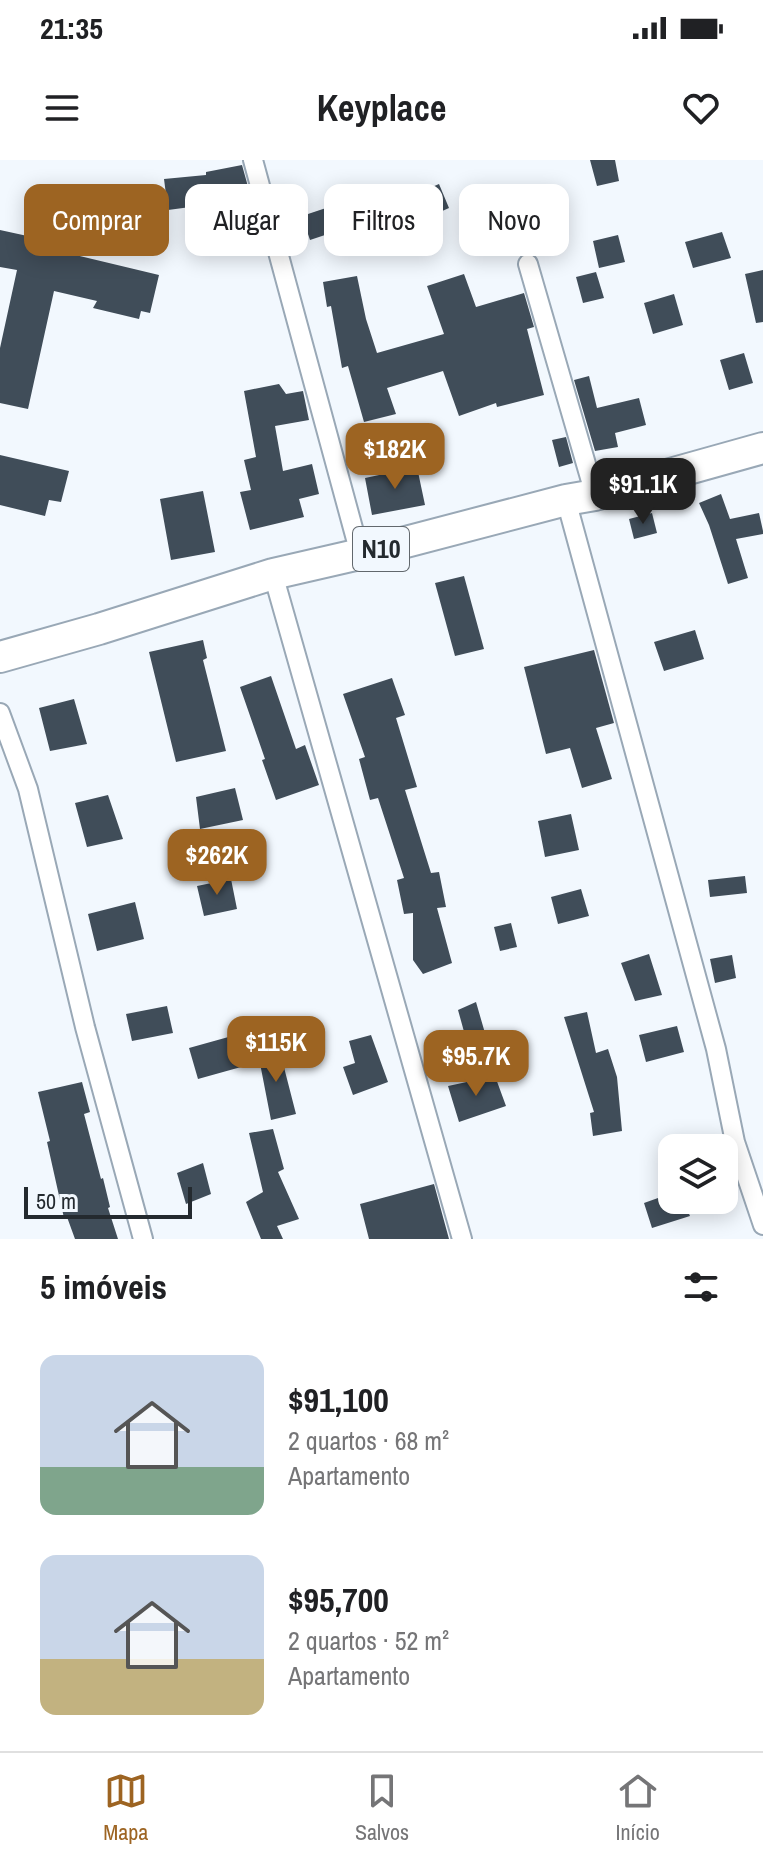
<!DOCTYPE html>
<html lang="pt">
<head>
<meta charset="utf-8">
<style>
  body { margin:0; font-family:"Archivo Narrow",sans-serif; background:#f6f6f6; color:#202124; height:100vh; display:flex; flex-direction:column; font-size:30px; white-space:nowrap }
  * { box-sizing:border-box; margin:0 }
  p { font-size:26px; color:#757577 }
  .icon { flex:none; width:44px; height:44px; fill:none; stroke:currentColor; stroke-width:2; stroke-linecap:round; stroke-linejoin:round }
  .map { position:relative; height:1079px; overflow:hidden }
  .drawer { display:flex; flex-direction:column; background:#fff; flex:1 }
  .drawer>* { flex:none }
  .banner { position:absolute; left:24px; top:24px; width:716px; height:72px; display:flex; gap:16px }
  .fabs { position:absolute; left:658px; top:974px; display:grid; gap:16px }
  .fabs a { display:grid; place-items:center; width:80px; height:80px; border-radius:16px; background:#fff; box-shadow:0 4px 20px #0003; font-size:40px }
  .scale { position:absolute; left:24px; bottom:20px; width:168px; box-sizing:border-box; padding-left:8px; border:4px solid #242a2f; border-top:0; font-size:22px; line-height:28px; white-space:nowrap; color:#242a2f; -webkit-text-stroke:6px #f2f8fe; paint-order:stroke }
  .price { position:absolute; translate:-50% -68px; padding:0 18px; border-radius:16px; background:#9d6422; color:#fff; font-size:26px; line-height:52px; filter:drop-shadow(0 2px 4px #0008) }
  .price::after { content:''; position:absolute; left:50%; top:48px; width:24px; height:18px; margin-left:-12px; background:inherit; clip-path:polygon(0 0,100% 0,50% 100%) }
  .price.active { background:#222; color:#fff }
  ul { padding:0; list-style:none }
  li { display:flex; align-items:center; gap:24px; height:200px; padding:0 40px }
  li span { display:grid; place-items:center; flex:none; width:224px; height:160px; border-radius:16px; color:#555 }
  li>.icon { margin-inline-start:auto }
  span .icon { width:96px; height:96px; fill:#fffc; stroke-width:1 }
  li b { font-size:34px }
  h2 { display:flex; justify-content:space-between; align-items:center; height:96px; padding:0 40px; font-size:34px }
  .chip { padding:0 28px; border-radius:16px; background:#fff; box-shadow:0 4px 20px #0003; font-size:28px; line-height:72px }
  .chip.active { background:#9d6422; color:#fff }
  .status { display:flex; justify-content:space-between; align-items:center; height:56px; padding:0 40px; background:#fff; direction:ltr }
  .status svg { height:22px; fill:currentColor }
  header { display:flex; justify-content:space-between; align-items:center; height:104px; padding:0 40px; background:#fff; font-size:36px; font-weight:700 }
  .tab-bar { display:flex; justify-content:space-around; align-items:center; height:112px; border-top:2px solid #e0e0e0; background:#fff; font-size:22px; color:#757577 }
  .tab-bar a { display:grid; justify-items:center; gap:4px }
  .tab-bar .active { color:#9d6422 }
  .map>svg:first-child { display:block }
</style>
</head>
<body>
<div class="status"><b>21:35</b><svg viewBox="0 0 49 12"><path d="M0 12V9h3v3zM5 12V6h3v6zM10 12V3h3v9zM15 12V0h3v12zM26 1h20v11H26zM47 4h2v5h-2z"/></svg></div>
<header><svg class="icon" aria-label="menu" viewBox="0 0 24 24"><path d="M4 6h16M4 12h16M4 18h16"/></svg>Keyplace<svg class="icon" aria-label="heart" viewBox="0 0 24 24"><path d="M12 20l-8-8c-3-5 5-10 8-4 3-6 11-1 8 4z"/></svg></header>
<div class="map">
<svg width="763" height="1079" viewBox="0 0 763 1079">
  <rect width="100%" height="100%" fill="#f2f8fe"/>
  <path fill="#404d59" d="M 590,0 L 615,0 L 619,21 L 597,26 Z
    M 242,5 L 252,41 L 214,49 L 213,44 L 168,50 L 164,19 L 206,15 L 206,12 Z
    M 439,24 L 449,48 L 422,60 L 411,36 Z
    M 526,38 L 535,70 L 510,77 L 501,46 Z
    M 335,45 L 343,69 L 310,80 L 302,56 Z
    M 0,70 L 64,84 L 63,92 L 159,115 L 150,153 L 141,151 L 139,159 L 93,148 L 97,141 L 54,131 L 28,249 L 0,243 L 0,188 L 17,110 L 0,107 Z
    M 722,72 L 731,98 L 693,108 L 685,82 Z
    M 618,75 L 625,102 L 599,108 L 593,81 Z
    M 763,110 L 763,162 L 756,163 L 745,114 Z
    M 596,112 L 604,138 L 583,143 L 576,117 Z
    M 464,114 L 476,147 L 524,133 L 534,167 L 527,169 L 544,235 L 497,247 L 496,243 L 459,256 L 443,211 L 387,228 L 396,254 L 364,262 L 348,206 L 342,208 L 331,146 L 327,147 L 323,122 L 357,116 L 366,159 L 377,193 L 444,174 L 427,126 Z
    M 674,134 L 683,165 L 653,174 L 644,143 Z
    M 744,193 L 753,223 L 729,230 L 720,200 Z
    M 589,216 L 597,248 L 639,238 L 646,265 L 615,273 L 618,287 L 595,291 L 574,220 Z
    M 279,224 L 286,234 L 303,231 L 309,260 L 275,266 L 283,311 L 312,304 L 319,334 L 299,339 L 304,357 L 250,370 L 240,332 L 251,330 L 244,300 L 256,297 L 244,231 Z
    M 566,277 L 573,303 L 559,307 L 552,280 Z
    M 0,295 L 69,311 L 61,342 L 49,340 L 45,356 L 0,345 Z
    M 417,307 L 425,345 L 372,355 L 365,318 Z
    M 203,331 L 215,392 L 171,400 L 160,339 Z
    M 721,334 L 730,359 L 759,353 L 763,371 L 763,374 L 736,379 L 748,418 L 728,424 L 709,365 L 699,343 Z
    M 652,353 L 657,373 L 634,379 L 629,359 Z
    M 464,416 L 484,489 L 455,496 L 435,423 Z
    M 695,470 L 704,499 L 664,511 L 654,482 Z
    M 203,480 L 207,498 L 203,500 L 226,591 L 176,602 L 149,492 Z
    M 594,490 L 614,563 L 596,568 L 612,619 L 582,628 L 570,588 L 546,594 L 524,507 Z
    M 271,516 L 296,589 L 305,585 L 319,625 L 276,640 L 262,600 L 265,599 L 240,527 Z
    M 392,518 L 405,555 L 396,558 L 417,627 L 405,630 L 431,713 L 439,712 L 446,747 L 437,748 L 452,803 L 423,814 L 413,800 L 413,753 L 404,754 L 397,720 L 404,718 L 378,638 L 370,640 L 359,599 L 365,597 L 343,534 Z
    M 74,539 L 87,584 L 50,591 L 39,548 Z
    M 235,628 L 243,660 L 200,669 L 196,637 Z
    M 108,635 L 123,679 L 87,687 L 75,643 Z
    M 571,654 L 579,690 L 545,697 L 538,661 Z
    M 745,716 L 747,733 L 710,737 L 708,720 Z
    M 231,719 L 237,749 L 204,756 L 197,726 Z
    M 581,729 L 589,756 L 558,764 L 551,737 Z
    M 135,742 L 144,779 L 97,791 L 88,754 Z
    M 511,763 L 517,787 L 500,791 L 494,767 Z
    M 649,794 L 662,835 L 635,841 L 621,803 Z
    M 732,795 L 736,818 L 715,823 L 710,799 Z
    M 476,842 L 487,880 L 468,886 L 458,850 Z
    M 167,846 L 173,873 L 132,881 L 126,854 Z
    M 587,852 L 596,893 L 608,889 L 617,917 L 622,971 L 593,976 L 590,953 L 594,952 L 564,857 Z
    M 677,866 L 684,892 L 646,902 L 639,875 Z
    M 371,875 L 388,922 L 353,935 L 343,907 L 355,903 L 349,881 Z
    M 232,876 L 241,907 L 198,919 L 189,888 Z
    M 278,884 L 296,954 L 271,960 L 258,893 Z
    M 495,916 L 506,946 L 459,962 L 448,926 Z
    M 82,922 L 90,952 L 84,954 L 101,1019 L 103,1018 L 110,1047 L 108,1048 L 118,1079 L 75,1079 L 67,1057 L 64,1058 L 47,982 L 50,981 L 38,932 Z
    M 273,969 L 284,1009 L 278,1012 L 299,1059 L 277,1066 L 283,1079 L 261,1079 L 246,1042 L 263,1032 L 249,973 Z
    M 203,1003 L 211,1034 L 186,1044 L 177,1013 Z
    M 434,1024 L 449,1079 L 369,1079 L 360,1044 Z
    M 672,1033 L 672,1040 L 683,1040 L 690,1056 L 652,1068 L 644,1043 Z"/>
  <g fill="none" stroke-linecap="round" stroke-linejoin="round">
    <g stroke="#99a8b6" stroke-width="22">
      <path id="minor" d="M 253,0 L 360,394
        M 528,104 L 595,335
        M 566,340 L 716,889 L 735,982 L 763,1065
        M 273,414 L 462,1079
        M 0,553 L 28,629 L 85,867 L 143,1079"/>
    </g>
    <g stroke="#99a8b6" stroke-width="34">
      <path id="primary" d="M 0,497 L 99,469 L 273,414 L 360,394 L 566,340 L 595,335 L 763,288"/>
    </g>
    <use href="#minor" stroke="#fff" stroke-width="18"/>
    <use href="#primary" stroke="#fff" stroke-width="30"/>
  </g>
  <g text-anchor="middle" stroke-width="8" stroke-linejoin="round" paint-order="stroke">
    <rect fill="#f2f8fe" stroke="#62686d" stroke-width="2" x="353" y="367" width="56" height="44" rx="6"/>
    <g font-size="26" font-weight="bold" fill="#242a2f">
      <text x="381" y="398">N10</text>
    </g>
  </g>
</svg>
<div class="fabs">
<a><svg class="icon" aria-label="layers" viewBox="0 0 24 24"><path d="M12 4l9 5-9 5-9-5zM3 14l9 5 9-5"/></svg></a>
</div>
<div class="scale">50 m</div>
<b class="price" style="left:395px;top:331px">$182K</b>
<b class="price active" style="left:643px;top:366px">$91.1K</b>
<b class="price" style="left:217px;top:737px">$262K</b>
<b class="price" style="left:276px;top:924px">$115K</b>
<b class="price" style="left:476px;top:938px">$95.7K</b>
<div class="banner">
<a class="chip active">Comprar</a>
<a class="chip">Alugar</a>
<a class="chip">Filtros</a>
<a class="chip">Novo</a>
</div>
</div>
<section class="drawer">
<h2>5 imóveis<svg class="icon" aria-label="filters" viewBox="0 0 24 24"><path d="M4 7h16M4 17h16"/><circle cx="9" cy="7" r="2"/><circle cx="15" cy="17" r="2"/></svg></h2>
<ul>
<li><span style="background:linear-gradient(#c9d6e8 70%,#7fa58c 0)"><svg class="icon" aria-label="home" viewBox="0 0 24 24"><path d="M3 11l9-7 9 7M6 9v11h12V9"/></svg></span><div><b>$91,100</b><p>2 quartos · 68 m²</p><p>Apartamento</p></div></li>
<li><span style="background:linear-gradient(#c9d6e8 65%,#c2b280 0)"><svg class="icon" aria-label="home" viewBox="0 0 24 24"><path d="M3 11l9-7 9 7M6 9v11h12V9"/></svg></span><div><b>$95,700</b><p>2 quartos · 52 m²</p><p>Apartamento</p></div></li>
</ul>
</section>
<nav class="tab-bar">
<a class="active"><svg class="icon" aria-label="map" viewBox="0 0 24 24"><path d="M3 6l6-2 6 2 6-2v14l-6 2-6-2-6 2zM9 4v14M15 6v14"/></svg>Mapa</a>
<a><svg class="icon" aria-label="saved" viewBox="0 0 24 24"><path d="M7 4h10v16l-5-4-5 4z"/></svg>Salvos</a>
<a><svg class="icon" aria-label="home" viewBox="0 0 24 24"><path d="M3 11l9-7 9 7M6 9v11h12V9"/></svg>Início</a>
</nav>
</body>
</html>
